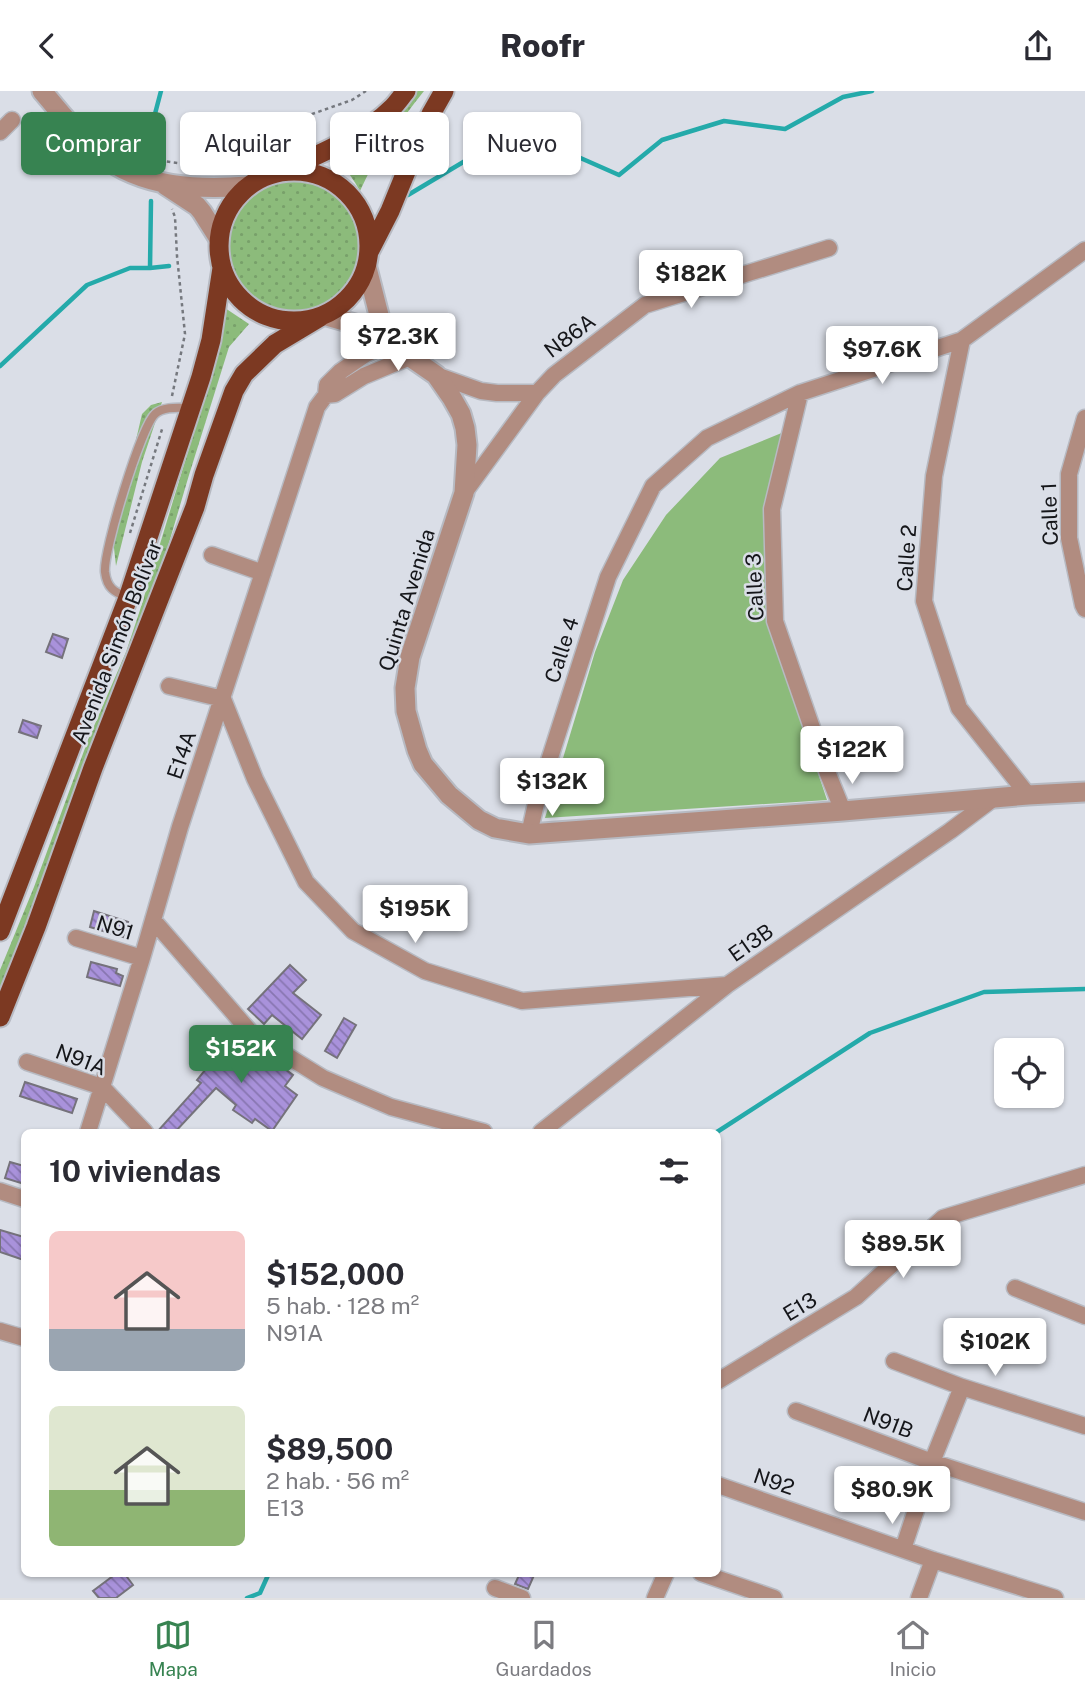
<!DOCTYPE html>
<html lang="es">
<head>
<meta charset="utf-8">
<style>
  body { margin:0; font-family:"Public Sans",sans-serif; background:#f2f2f3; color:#2b2b33; height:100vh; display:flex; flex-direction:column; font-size:26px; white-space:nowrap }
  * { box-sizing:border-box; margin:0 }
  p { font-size:23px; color:#7c7c81 }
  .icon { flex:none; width:38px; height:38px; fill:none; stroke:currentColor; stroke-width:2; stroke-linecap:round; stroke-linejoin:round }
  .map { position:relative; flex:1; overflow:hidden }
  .drawer { position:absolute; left:21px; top:1038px; width:700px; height:448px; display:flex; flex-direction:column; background:#fff; border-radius:10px; box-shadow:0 2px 5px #0004 }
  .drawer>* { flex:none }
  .hud { position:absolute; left:21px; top:21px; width:700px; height:63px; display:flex; gap:14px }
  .fabs { position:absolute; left:994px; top:947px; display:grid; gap:14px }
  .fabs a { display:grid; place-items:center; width:70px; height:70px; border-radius:10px; background:#fff; box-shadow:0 2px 5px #0004; font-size:35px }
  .price { position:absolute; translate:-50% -60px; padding:0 16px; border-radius:7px; background:#fff; color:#222; font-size:23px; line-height:46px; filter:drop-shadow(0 2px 4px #0008) }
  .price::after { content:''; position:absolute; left:50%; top:42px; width:21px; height:16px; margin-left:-10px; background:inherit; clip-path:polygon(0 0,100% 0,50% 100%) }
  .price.current { background:#378351; color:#fff }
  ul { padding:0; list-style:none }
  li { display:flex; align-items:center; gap:21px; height:175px; padding:0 28px }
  li span { display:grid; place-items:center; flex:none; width:196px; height:140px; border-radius:10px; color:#555 }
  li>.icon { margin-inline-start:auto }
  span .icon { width:84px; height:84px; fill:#fffc; stroke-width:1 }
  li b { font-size:30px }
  h2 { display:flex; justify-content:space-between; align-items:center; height:84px; padding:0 28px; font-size:30px }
  .tag { padding:0 24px; border-radius:10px; background:#fff; box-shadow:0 2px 5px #0004; font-size:24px; line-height:63px }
  .tag.current { background:#378351; color:#fff }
  header { display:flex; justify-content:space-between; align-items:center; height:91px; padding:0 28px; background:#fff; font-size:32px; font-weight:800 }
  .menu { display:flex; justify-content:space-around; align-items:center; height:98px; border-top:2px solid #e1e1e2; background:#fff; font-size:19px; color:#7c7c81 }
  .menu a { display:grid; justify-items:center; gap:4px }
  .menu .current { color:#378351 }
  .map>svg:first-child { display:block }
</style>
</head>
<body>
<header><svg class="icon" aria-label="back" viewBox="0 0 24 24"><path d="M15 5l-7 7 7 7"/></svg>Roofr<svg class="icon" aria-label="share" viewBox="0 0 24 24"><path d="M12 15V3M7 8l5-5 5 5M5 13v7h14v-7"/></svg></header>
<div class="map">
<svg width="1085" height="1507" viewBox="0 0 1085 1507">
  <defs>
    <pattern id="grass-dots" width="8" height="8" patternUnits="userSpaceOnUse" patternTransform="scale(1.75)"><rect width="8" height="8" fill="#8cbb7b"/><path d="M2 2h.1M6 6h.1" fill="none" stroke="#78a06a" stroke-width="1.8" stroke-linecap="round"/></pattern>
    <pattern id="building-back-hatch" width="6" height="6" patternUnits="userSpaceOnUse" patternTransform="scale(1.75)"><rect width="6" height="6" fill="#a992db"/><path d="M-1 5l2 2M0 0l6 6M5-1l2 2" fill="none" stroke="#8876b1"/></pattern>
  </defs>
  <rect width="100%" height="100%" fill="#dadee7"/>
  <path fill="url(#grass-dots)" d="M 414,0 L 424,0 C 399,31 376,64 360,100 C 347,77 337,65 312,55 L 336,47 Z
    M224 154a68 68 0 1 1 136 0a68 68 0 1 1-136 0Z
    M 216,211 L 249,233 L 229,256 L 189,384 L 148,523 L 0,911 L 0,879 L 34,796 L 88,649 L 126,561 L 140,519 L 216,268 Z
    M 162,311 L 142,371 L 116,475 L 113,448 L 142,323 L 151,314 Z"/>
  <path fill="#8cbb7b" d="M 784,341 L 764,437 L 770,538 L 827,709 L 545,727 L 595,561 L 623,489 L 666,424 L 720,367 Z"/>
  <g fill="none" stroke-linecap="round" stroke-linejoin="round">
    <path stroke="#24aaaa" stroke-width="4.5" d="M 151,64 L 151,38 L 161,0
      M 408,104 L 517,39 L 619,84 L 662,49 L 724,30 L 785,38 L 843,6 L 872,0
      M 150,177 L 151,110
      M 0,275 L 87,194 L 130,177 L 150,177 L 169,175
      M 717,1041 L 870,942 L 984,901 L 1085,898
      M 247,1507 L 260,1502 L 269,1482"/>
  </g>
  <path fill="url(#building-back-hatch)" stroke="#75727b" stroke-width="2" d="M 53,543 L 68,548 L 62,567 L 46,561 Z
    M 23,629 L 41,635 L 37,647 L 19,641 Z
    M 94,820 L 128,831 L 123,846 L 90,836 Z
    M 91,871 L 117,878 L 116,882 L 123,885 L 120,895 L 87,886 Z
    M 290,874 L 306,889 L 293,902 L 321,924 L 302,948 L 272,924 L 264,933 L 248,918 Z
    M 344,927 L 356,934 L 337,967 L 325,960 Z
    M 231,936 L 246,952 L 273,969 L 293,984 L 285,995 L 297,1004 L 272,1040 L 255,1028 L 252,1032 L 233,1019 L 236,1014 L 216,997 L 175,1041 L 157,1041 L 201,992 L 197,989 L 214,968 L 211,966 Z
    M 25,991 L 77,1008 L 72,1022 L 20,1005 Z
    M 10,1071 L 24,1075 L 24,1093 L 5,1087 Z
    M 0,1139 L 24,1146 L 24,1169 L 0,1161 Z
    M 117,1482 L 124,1482 L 133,1494 L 116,1507 L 99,1507 L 93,1500 Z
    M 520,1482 L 535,1482 L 528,1498 L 515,1493 Z"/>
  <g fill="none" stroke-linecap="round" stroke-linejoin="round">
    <g stroke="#b7bac2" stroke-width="11">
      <path id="service" d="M 128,507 C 115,501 107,498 105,481 C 103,460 141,336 155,323 C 164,315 179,317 191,317"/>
    </g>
    <g stroke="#b7bac2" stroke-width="19">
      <path id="minor" d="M 0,41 L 12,29
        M 962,249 L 934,385 L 924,510 L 959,617 L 1028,704
        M 436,284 L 481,300 L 497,302 L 537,302
        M 800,302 L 772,418 L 775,530 L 828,683 L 843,720
        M 326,304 L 335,303 L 364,285 L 410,266
        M 1085,327 L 1069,383 L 1069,447 L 1083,514 L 1085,518
        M 464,402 L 537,302 L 554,284 L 645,214 L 829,157
        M 212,464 L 263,482
        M 169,595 L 223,608 L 255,688 L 306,791 L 353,840 L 425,880 L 522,910 L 727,894
        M 529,743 L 538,704 L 608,486 L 653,395 L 707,347 L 800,302 L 962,249 L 1085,159
        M 153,829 L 252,943 L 323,987 L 391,1016 L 484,1041
        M 76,847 L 142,867
        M 27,971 L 102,996 L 145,1041
        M 88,1041 L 142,867 L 180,736 L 317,316 L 326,304 L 327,294 L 341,280 L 366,263 L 393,251
        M 541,1041 L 727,894 L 950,740 L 994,707
        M 0,1100 L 24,1108
        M 1015,1197 L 1085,1225
        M 0,1240 L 24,1247
        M 894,1270 L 962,1296 L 1085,1335
        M 718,1290 L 856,1206 L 943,1127 L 1085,1084
        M 796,1320 L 932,1371 L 1085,1421
        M 718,1394 L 933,1469 L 1055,1507
        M 903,1458 L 932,1371 L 962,1296
        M 701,1482 L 774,1507
        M 495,1497 L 522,1507
        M 655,1507 L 666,1482
        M 919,1507 L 933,1469"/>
    </g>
    <g stroke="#b7bac2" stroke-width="23">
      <path id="tertiary" d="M 42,0 C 61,22 79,46 101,64 C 142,97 199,99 248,95
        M 165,94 L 197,115 L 202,121 L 219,148
        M 367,177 L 380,228 L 386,246
        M 327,225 L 362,235 L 386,246 L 410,266 L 436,284 L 452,307 L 461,323 L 465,337 L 467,354 L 464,402 L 410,566 L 405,597 L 406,620 L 417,659 L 423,673 L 449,704 L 479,729 L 495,737 L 529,743 L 843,720 L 1028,704 L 1085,701"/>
    </g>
    <g stroke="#b7bac2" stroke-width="23">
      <path id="trunk" d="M 285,79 C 321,62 364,45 392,17 C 397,12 401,6 406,0
        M219 155a75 75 0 1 1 150 0a75 75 0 1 1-150 0Z
        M 370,159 L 390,120 L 412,66 L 431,23 L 444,0
        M 0,840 L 128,507 L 201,286 L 211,249 L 222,177
        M 0,926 L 36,836 L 93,677 L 195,416 L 204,384 L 234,300 L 244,283 L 275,253 L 320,226"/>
    </g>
    <path stroke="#75787e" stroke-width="2.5" stroke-dasharray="3.5 3.5" stroke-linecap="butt" d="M 146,68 L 178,72 L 194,69 L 212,63 L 255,43 L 352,9 L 366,0
      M 172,305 L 185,243 L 177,165 L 175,126 L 172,118
      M 130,442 L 163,335"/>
    <use href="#service" stroke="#b18c80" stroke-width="8"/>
    <use href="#minor" stroke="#b18c80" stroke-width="16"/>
    <use href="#tertiary" stroke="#b18c80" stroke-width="19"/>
    <use href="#trunk" stroke="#7c3922" stroke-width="19"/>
  </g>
  <g text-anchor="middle" stroke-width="5" stroke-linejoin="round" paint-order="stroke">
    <g font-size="21" fill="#15161a" stroke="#dadee7">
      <text transform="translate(570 245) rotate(-37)" y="7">N86A</text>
      <text transform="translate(1050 423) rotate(-92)" y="7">Calle 1</text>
      <text transform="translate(907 467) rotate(-86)" y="7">Calle 2</text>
      <text transform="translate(755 496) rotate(-93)" y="7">Calle 3</text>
      <text transform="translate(407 509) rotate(-73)" y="7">Quinta Avenida</text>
      <text transform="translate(117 551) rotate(-69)" y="7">Avenida Simón Bolívar</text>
      <text transform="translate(562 559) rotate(-72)" y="7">Calle 4</text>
      <text transform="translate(182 664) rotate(-71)" y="7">E14A</text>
      <text transform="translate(115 837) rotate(17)" y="7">N91</text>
      <text transform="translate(751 852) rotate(-35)" y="7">E13B</text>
      <text transform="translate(81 969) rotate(21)" y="7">N91A</text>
      <text transform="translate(800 1216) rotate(-31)" y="7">E13</text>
      <text transform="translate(888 1332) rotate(21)" y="7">N91B</text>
      <text transform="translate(774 1391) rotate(19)" y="7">N92</text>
    </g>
  </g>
</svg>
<div class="fabs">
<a><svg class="icon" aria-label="locate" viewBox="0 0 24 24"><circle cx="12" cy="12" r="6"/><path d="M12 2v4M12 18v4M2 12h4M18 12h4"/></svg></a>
</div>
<b class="price" style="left:691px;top:219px">$182K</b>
<b class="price" style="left:398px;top:282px">$72.3K</b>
<b class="price" style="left:882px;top:295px">$97.6K</b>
<b class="price" style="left:852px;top:695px">$122K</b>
<b class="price" style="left:552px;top:727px">$132K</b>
<b class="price" style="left:415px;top:854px">$195K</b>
<b class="price current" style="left:241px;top:994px">$152K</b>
<b class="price" style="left:903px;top:1189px">$89.5K</b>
<b class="price" style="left:995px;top:1287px">$102K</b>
<b class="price" style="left:892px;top:1435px">$80.9K</b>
<div class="hud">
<a class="tag current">Comprar</a>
<a class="tag">Alquilar</a>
<a class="tag">Filtros</a>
<a class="tag">Nuevo</a>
</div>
<section class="drawer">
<h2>10 viviendas<svg class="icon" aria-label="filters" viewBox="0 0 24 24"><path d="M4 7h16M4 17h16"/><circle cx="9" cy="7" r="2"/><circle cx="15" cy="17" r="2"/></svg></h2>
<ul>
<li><span style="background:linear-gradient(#f6c9c9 70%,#9aa5b1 0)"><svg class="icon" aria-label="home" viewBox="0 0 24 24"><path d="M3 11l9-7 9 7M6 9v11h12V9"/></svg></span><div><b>$152,000</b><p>5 hab. · 128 m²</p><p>N91A</p></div></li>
<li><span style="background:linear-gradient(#dfe7d0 60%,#8fb573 0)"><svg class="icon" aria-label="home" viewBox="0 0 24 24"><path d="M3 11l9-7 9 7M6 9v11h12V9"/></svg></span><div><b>$89,500</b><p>2 hab. · 56 m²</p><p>E13</p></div></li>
</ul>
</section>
</div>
<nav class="menu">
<a class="current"><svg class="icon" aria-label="map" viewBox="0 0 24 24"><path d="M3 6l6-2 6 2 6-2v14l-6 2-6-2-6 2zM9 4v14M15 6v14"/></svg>Mapa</a>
<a><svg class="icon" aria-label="saved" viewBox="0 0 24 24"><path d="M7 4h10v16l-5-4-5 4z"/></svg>Guardados</a>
<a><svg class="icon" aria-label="home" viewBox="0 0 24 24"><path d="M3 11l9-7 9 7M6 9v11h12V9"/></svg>Inicio</a>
</nav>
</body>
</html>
